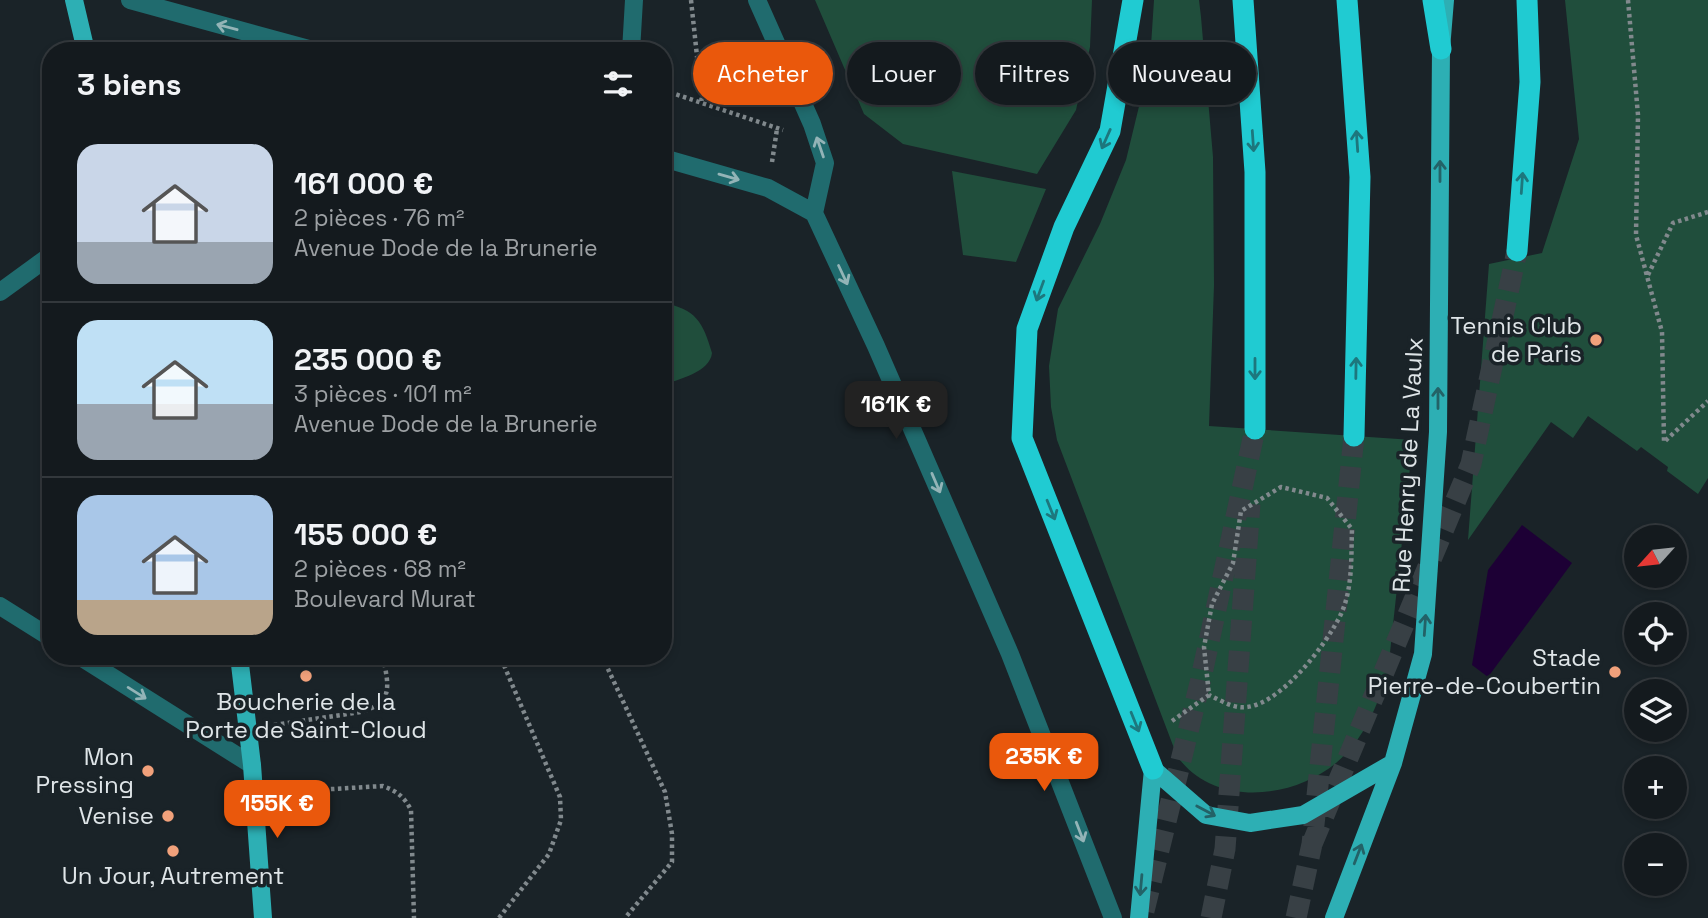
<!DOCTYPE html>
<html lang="fr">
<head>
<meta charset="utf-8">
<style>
  body { margin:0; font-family:"Space Grotesk",sans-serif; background:#1d2327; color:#f1f3f6; height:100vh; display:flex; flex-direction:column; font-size:26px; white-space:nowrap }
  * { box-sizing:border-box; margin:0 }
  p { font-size:23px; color:#9da1a4 }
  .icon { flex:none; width:38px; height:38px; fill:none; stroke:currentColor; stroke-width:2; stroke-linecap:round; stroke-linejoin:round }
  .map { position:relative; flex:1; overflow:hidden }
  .side { position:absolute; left:42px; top:42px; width:630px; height:623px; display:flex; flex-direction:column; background:#141a1e; border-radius:28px; box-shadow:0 4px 10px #0003,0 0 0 2px #33383c }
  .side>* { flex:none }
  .banner { position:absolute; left:693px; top:42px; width:665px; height:63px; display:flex; gap:14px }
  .needle { width:46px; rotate:243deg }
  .controls { position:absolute; left:1624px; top:525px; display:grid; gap:14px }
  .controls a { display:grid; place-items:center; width:63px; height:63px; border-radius:50%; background:#141a1e; box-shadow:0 4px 10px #0003,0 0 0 2px #33383c; font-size:35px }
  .price { position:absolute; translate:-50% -60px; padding:0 16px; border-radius:14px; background:#ea580c; color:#fff; font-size:23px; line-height:46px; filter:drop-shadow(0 2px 4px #0008) }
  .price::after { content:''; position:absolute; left:50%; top:42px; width:21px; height:16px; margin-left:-10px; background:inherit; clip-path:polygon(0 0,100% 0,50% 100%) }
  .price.current { background:#222; color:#fff }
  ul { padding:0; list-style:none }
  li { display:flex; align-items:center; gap:21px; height:175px; padding:0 35px }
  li+li { border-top:2px solid #33383c }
  li span { display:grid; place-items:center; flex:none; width:196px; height:140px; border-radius:21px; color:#555 }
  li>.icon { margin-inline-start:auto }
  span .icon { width:84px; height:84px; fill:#fffc; stroke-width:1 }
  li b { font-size:30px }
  h2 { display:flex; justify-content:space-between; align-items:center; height:84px; padding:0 35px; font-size:30px }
  .chip { padding:0 24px; border-radius:32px; background:#141a1e; box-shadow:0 4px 10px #0003,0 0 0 2px #33383c; font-size:24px; line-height:63px }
  .chip.current { background:#ea580c; color:#fff }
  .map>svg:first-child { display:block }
</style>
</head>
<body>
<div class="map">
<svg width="1708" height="918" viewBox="0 0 1708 918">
  <rect width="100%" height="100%" fill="#1a2328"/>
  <path fill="#204e3c" d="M 815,0 L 1092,0 L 1090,47 L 1076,110 L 1037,174 L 903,144 L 864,114 Z
    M 1154,0 L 1199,0 L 1201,17 L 1213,157 L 1214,285 L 1209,426 L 1413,440 L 1388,671 C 1378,705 1364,740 1336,763 C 1291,800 1213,807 1177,756 L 1057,440 L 1051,407 L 1049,366 L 1058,309 L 1100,224 L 1126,160 L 1150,61 Z
    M 1565,0 L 1708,0 L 1708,478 L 1698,494 L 1667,471 L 1668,467 L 1641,447 L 1637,451 L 1588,416 L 1573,438 L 1551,422 L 1468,540 L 1489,264 L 1542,253 L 1579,139 Z
    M 952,171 L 1046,189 L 1016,262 L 963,255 Z
    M 663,303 C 696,309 703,322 712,353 C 710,372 679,379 663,385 Z"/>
  <path fill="#1d0035" d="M 1522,525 L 1572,563 L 1488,677 L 1472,665 L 1488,570 Z"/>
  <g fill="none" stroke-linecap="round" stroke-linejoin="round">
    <path stroke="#384045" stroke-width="21" stroke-dasharray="21 10" stroke-linecap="butt" d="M 1312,844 L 1471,464 L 1517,251
      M 1144,911 L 1200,683 L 1255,429
      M 1211,918 L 1225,849 L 1250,504
      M 1296,918 L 1312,844 L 1354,436"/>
    <path stroke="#81898d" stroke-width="4.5" stroke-dasharray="3.5 3.5" stroke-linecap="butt" d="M 691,0 L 702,103
      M 1628,0 L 1638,115 L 1636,235 L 1662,332 L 1664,442 L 1708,401
      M 663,90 L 783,130
      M 772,162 L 777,129
      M 1648,275 L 1673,223 L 1708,212
      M 602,656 L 665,792 L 672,834 L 672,862 L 625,918
      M 1172,721 L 1209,695 L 1204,647 L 1212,604 L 1233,563 L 1241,511 L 1281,487 L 1327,498 L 1352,529 C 1351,556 1353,588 1341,614 C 1327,644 1276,712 1239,707 C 1229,706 1218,699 1209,695
      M 274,725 L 361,712 C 395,702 388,685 383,656
      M 282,792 L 383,786 C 396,791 404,796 411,810 L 414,918
      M 499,918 L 549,854 L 561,820 L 560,797 L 500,656"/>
    <path stroke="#206b6e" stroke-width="18" d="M 130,0 L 316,51
      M 757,0 L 812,124 L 825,163 L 814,213
      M 631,51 L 634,0
      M 663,158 L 768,188 L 814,213
      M 814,213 L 876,346 L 1010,654 L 1113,918
      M 0,292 L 51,255
      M 0,606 L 51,638
      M 79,656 L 252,765"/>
    <path stroke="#2dafb4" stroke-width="18" d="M 74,0 L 86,51
      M 239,656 L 252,765 L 263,918
      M 1153,769 L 1206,815 L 1250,823 L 1303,815 L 1393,763
      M 1139,918 L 1153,769
      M 1334,918 L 1393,763 L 1423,654 L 1438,432 L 1441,49 L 1445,0"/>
    <path stroke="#20cbd2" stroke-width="21" d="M 1133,0 L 1110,131 L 1064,227 L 1027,329 L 1022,438 L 1153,769
      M 1243,0 L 1255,172 L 1255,429
      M 1347,0 L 1360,177 L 1354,436
      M 1433,0 L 1441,49
      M 1517,251 L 1530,82 L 1527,0"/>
  </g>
  <defs><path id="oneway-shaft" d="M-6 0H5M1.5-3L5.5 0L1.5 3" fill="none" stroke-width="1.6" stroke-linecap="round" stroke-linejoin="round" transform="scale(1.75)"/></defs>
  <g stroke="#93b4b7">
    <use href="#oneway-shaft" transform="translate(227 27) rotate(-165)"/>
    <use href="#oneway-shaft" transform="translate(820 147) rotate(-109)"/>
    <use href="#oneway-shaft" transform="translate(729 177) rotate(16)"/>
    <use href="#oneway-shaft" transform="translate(843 275) rotate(65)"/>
    <use href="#oneway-shaft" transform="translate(936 483) rotate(67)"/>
    <use href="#oneway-shaft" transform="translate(137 693) rotate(32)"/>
    <use href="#oneway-shaft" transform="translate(1080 832) rotate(69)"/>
  </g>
  <g stroke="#1d777d">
    <use href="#oneway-shaft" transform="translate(1106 139) rotate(114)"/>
    <use href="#oneway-shaft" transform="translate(1253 141) rotate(86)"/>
    <use href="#oneway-shaft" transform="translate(1357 141) rotate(-94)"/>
    <use href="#oneway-shaft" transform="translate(1522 183) rotate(-86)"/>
    <use href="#oneway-shaft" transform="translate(1040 291) rotate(110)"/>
    <use href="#oneway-shaft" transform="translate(1356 368) rotate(-89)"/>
    <use href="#oneway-shaft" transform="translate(1255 369) rotate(90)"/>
    <use href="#oneway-shaft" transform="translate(1051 510) rotate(68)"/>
    <use href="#oneway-shaft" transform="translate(1135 722) rotate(68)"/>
  </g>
  <g stroke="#236267">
    <use href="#oneway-shaft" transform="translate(1440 171) rotate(-90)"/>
    <use href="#oneway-shaft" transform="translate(1438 398) rotate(-90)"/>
    <use href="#oneway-shaft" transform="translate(1425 625) rotate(-86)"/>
    <use href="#oneway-shaft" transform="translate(1206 811) rotate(28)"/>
    <use href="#oneway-shaft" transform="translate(1358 854) rotate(-69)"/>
    <use href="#oneway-shaft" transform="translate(1141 885) rotate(95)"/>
  </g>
  <g fill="#f1a17b" stroke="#1a2328" stroke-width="2.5">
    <circle cx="1596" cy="340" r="7"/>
    <circle cx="1615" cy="672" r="7"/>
    <circle cx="306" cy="676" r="7"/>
    <circle cx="148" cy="771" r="7"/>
    <circle cx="168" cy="816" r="7"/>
    <circle cx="173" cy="851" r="7"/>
  </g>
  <g text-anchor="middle" stroke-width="7" stroke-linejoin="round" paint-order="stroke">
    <g font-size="24" fill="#dfe5e8" stroke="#1a2328" text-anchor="end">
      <text x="1582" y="334">Tennis Club<tspan x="1582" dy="28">de Paris</tspan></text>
      <text x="1601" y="666">Stade<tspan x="1601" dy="28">Pierre-de-Coubertin</tspan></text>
      <text x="306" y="710" text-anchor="middle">Boucherie de la<tspan x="306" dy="28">Porte de Saint-Cloud</tspan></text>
      <text x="134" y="765">Mon<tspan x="134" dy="28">Pressing</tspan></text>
      <text x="154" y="824">Venise</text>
      <text x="173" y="884" text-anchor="middle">Un Jour, Autrement</text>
    </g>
    <g font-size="24" fill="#dfe5e8" stroke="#1a2328">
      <text transform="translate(1408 465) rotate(-87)" y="8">Rue Henry de La Vaulx</text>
    </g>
  </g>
</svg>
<div class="controls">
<a><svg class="needle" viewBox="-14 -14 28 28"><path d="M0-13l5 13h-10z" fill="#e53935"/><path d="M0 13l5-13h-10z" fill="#9da1a4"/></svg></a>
<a><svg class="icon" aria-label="locate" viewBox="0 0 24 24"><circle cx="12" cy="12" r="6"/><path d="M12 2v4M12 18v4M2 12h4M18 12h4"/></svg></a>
<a><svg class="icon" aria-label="layers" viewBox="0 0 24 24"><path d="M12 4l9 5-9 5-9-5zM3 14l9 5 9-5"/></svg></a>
<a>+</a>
<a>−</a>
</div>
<b class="price current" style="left:896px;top:441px">161K €</b>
<b class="price" style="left:1044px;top:793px">235K €</b>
<b class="price" style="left:277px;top:840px">155K €</b>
<div class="banner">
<a class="chip current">Acheter</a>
<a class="chip">Louer</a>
<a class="chip">Filtres</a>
<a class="chip">Nouveau</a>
</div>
<section class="side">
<h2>3 biens<svg class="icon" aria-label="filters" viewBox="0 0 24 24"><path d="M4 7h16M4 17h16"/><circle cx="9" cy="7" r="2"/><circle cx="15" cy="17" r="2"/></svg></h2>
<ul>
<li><span style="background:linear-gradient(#c9d6e8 70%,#9aa5b1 0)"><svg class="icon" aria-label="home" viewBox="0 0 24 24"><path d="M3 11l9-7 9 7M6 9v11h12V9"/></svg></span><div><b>161 000 €</b><p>2 pièces · 76 m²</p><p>Avenue Dode de la Brunerie</p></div></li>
<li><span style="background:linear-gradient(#bfe0f5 60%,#9aa5b1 0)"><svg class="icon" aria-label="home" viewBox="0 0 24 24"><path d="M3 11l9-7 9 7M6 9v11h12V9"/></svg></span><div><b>235 000 €</b><p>3 pièces · 101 m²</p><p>Avenue Dode de la Brunerie</p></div></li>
<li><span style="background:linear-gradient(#a9c7e8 75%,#b9a48a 0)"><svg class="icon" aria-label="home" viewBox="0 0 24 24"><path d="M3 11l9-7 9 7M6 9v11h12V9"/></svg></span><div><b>155 000 €</b><p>2 pièces · 68 m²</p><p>Boulevard Murat</p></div></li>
</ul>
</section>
</div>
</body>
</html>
